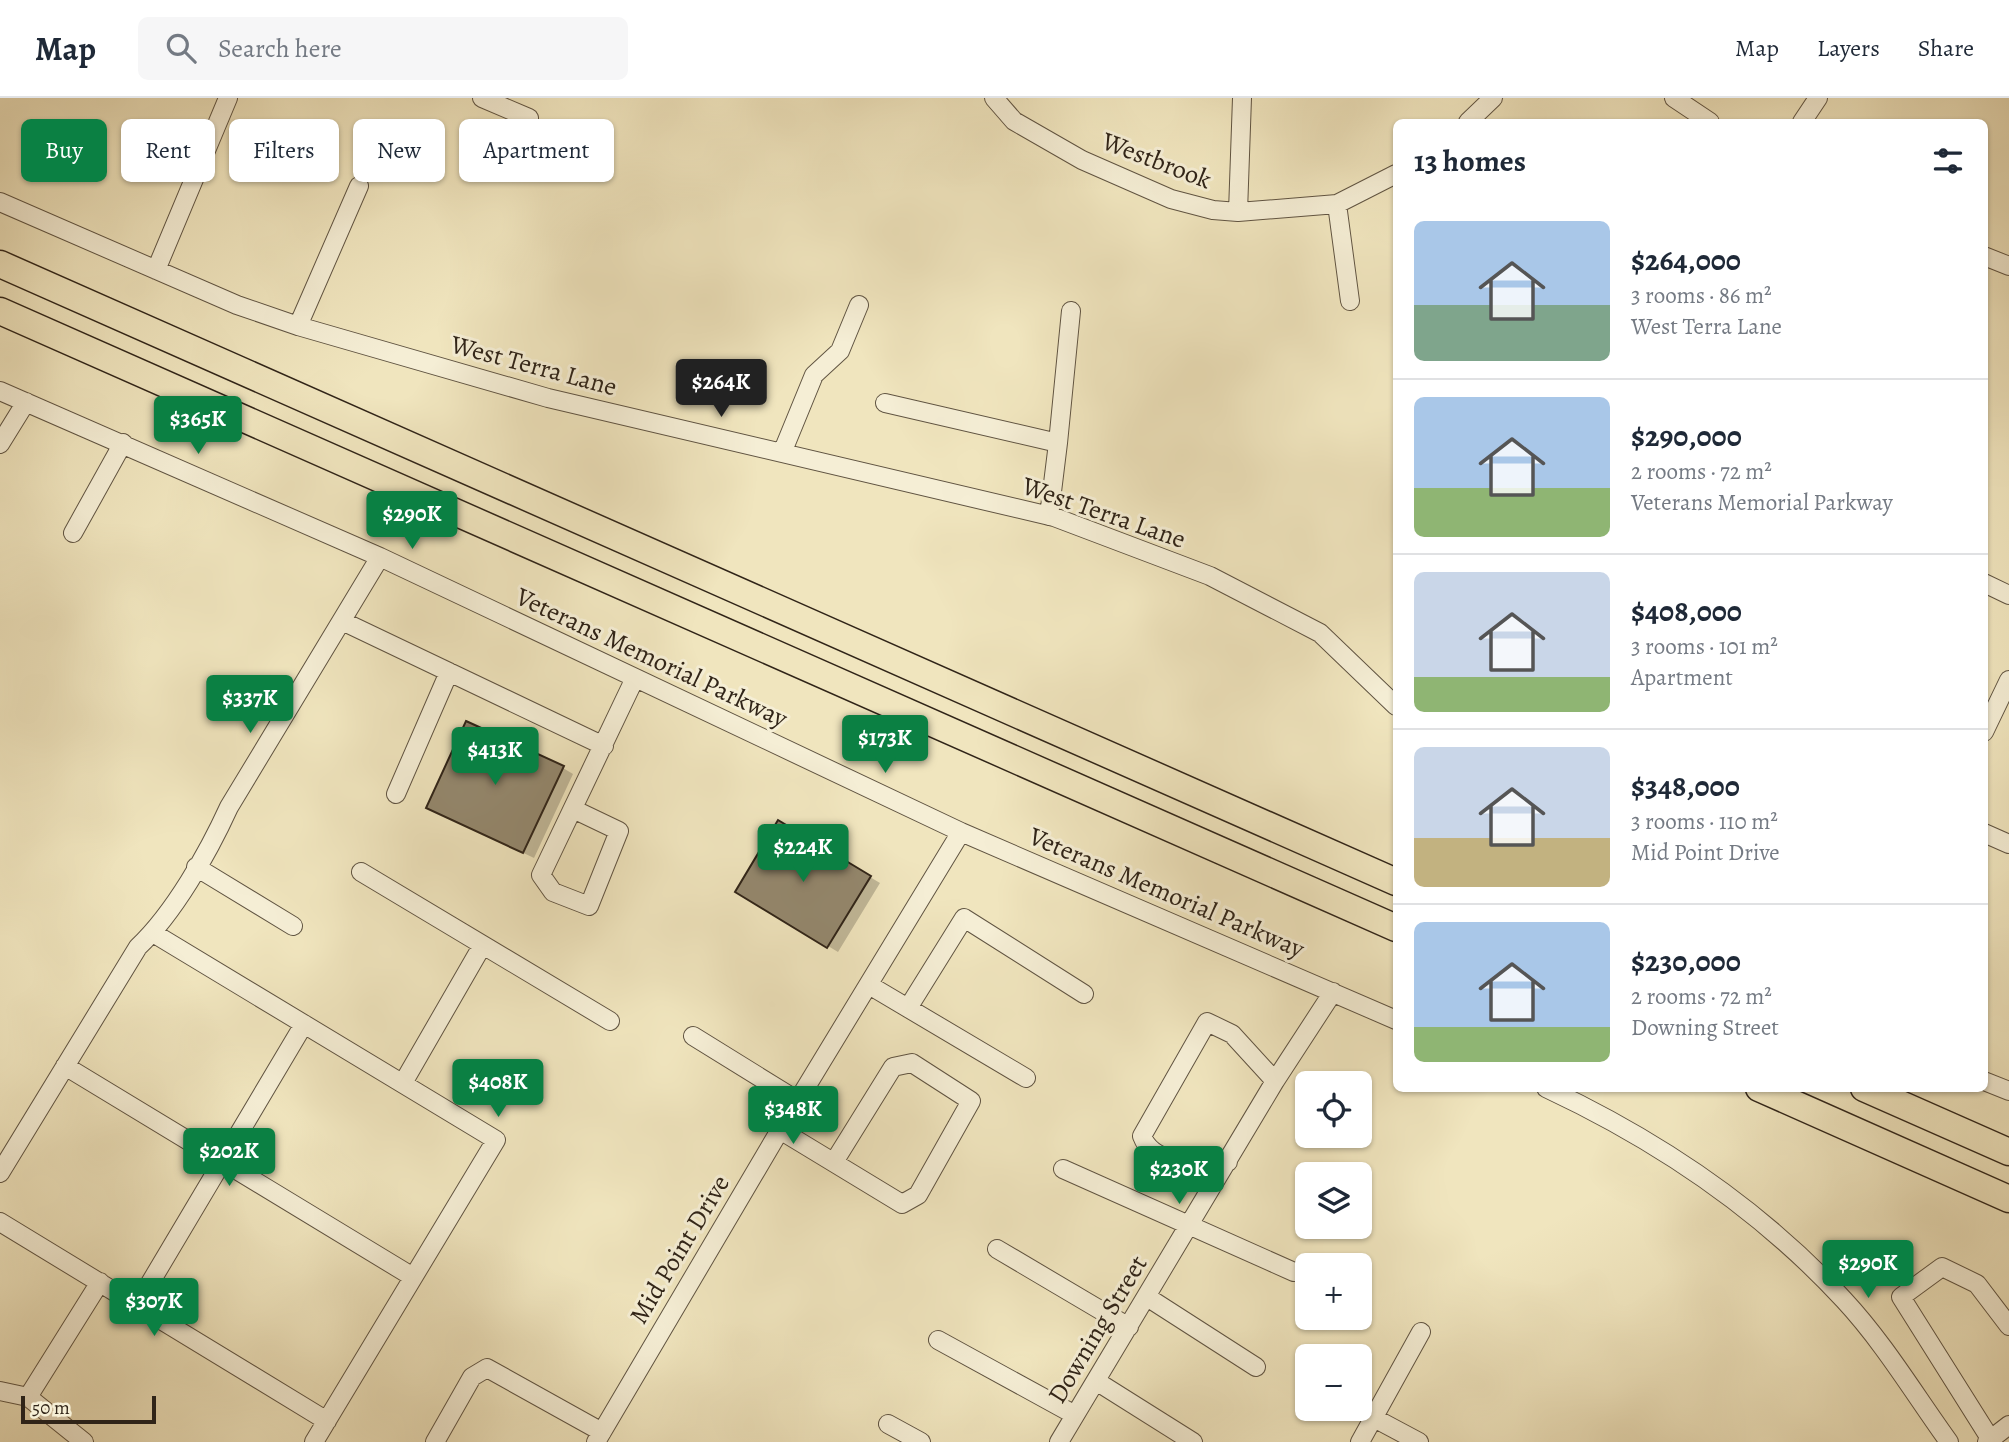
<!DOCTYPE html>
<html lang="en">
<head>
<meta charset="utf-8">
<style>
  body { margin:0; font-family:Alegreya,serif; background:#f6f6f7; color:#1f2937; height:100vh; display:flex; flex-direction:column; font-size:26px; white-space:nowrap }
  * { box-sizing:border-box; margin:0 }
  p { font-size:23px; color:#747a83 }
  .icon { flex:none; width:38px; height:38px; fill:none; stroke:currentColor; stroke-width:2; stroke-linecap:round; stroke-linejoin:round }
  .map { position:relative; flex:1; overflow:hidden }
  .drawer { position:absolute; left:1393px; top:21px; width:595px; height:973px; display:flex; flex-direction:column; background:#fff; border-radius:10px; box-shadow:0 2px 5px #0004 }
  .drawer>* { flex:none }
  .guide { position:absolute; left:21px; top:21px; width:665px; height:63px; display:flex; gap:14px }
  .buttons { position:absolute; left:1295px; top:973px; display:grid; gap:14px }
  .buttons a { display:grid; place-items:center; width:77px; height:77px; border-radius:10px; background:#fff; box-shadow:0 2px 5px #0004; font-size:35px }
  .scale { position:absolute; left:21px; bottom:18px; width:135px; box-sizing:border-box; padding-left:7px; border:4px solid #302418; border-top:0; font-size:19px; line-height:24px; white-space:nowrap; color:#302418; -webkit-text-stroke:5px #f5eed5; paint-order:stroke }
  .price { position:absolute; translate:-50% -60px; padding:0 16px; border-radius:7px; background:#0b8043; color:#fff; font-size:23px; line-height:46px; filter:drop-shadow(0 2px 4px #0008) }
  .price::after { content:''; position:absolute; left:50%; top:42px; width:21px; height:16px; margin-left:-10px; background:inherit; clip-path:polygon(0 0,100% 0,50% 100%) }
  .price.selected { background:#222; color:#fff }
  ul { padding:0; list-style:none }
  li { display:flex; align-items:center; gap:21px; height:175px; padding:0 21px }
  li+li { border-top:2px solid #e0e1e3 }
  li span { display:grid; place-items:center; flex:none; width:196px; height:140px; border-radius:10px; color:#555 }
  li>.icon { margin-inline-start:auto }
  span .icon { width:84px; height:84px; fill:#fffc; stroke-width:1 }
  li b { font-size:30px }
  h2 { display:flex; justify-content:space-between; align-items:center; height:84px; padding:0 21px; font-size:30px }
  .chip { padding:0 24px; border-radius:10px; background:#fff; box-shadow:0 2px 5px #0004; font-size:24px; line-height:63px }
  .chip.selected { background:#0b8043; color:#fff }
  header { display:flex; align-items:center; gap:42px; box-sizing:border-box; height:98px; padding:0 35px; background:#fff; border-bottom:2px solid #e0e1e3 }
  header strong { font-size:33px }
  nav { display:flex; gap:38px; margin-inline-start:auto; font-size:24px }
  .search { width:490px; height:63px; background:#f6f6f7; display:flex; align-items:center; gap:18px; box-sizing:border-box; padding:0 24px; border-radius:10px; color:#747a83; font-size:26px }
  .map>svg:first-child { display:block }
</style>
</head>
<body>
<header>
<strong>Map</strong>
<div class="search"><svg class="icon" aria-label="search" viewBox="0 0 24 24"><circle cx="10" cy="10" r="6"/><path d="M15 15l6 6"/></svg>Search here</div>
<nav><a>Map</a><a>Layers</a><a>Share</a></nav>
</header>
<div class="map">
<svg width="2009" height="1344" viewBox="0 0 2009 1344">
  <rect width="100%" height="100%" fill="#f0e5be"/>
  <filter id="stains"><feTurbulence type="fractalNoise" baseFrequency=".00286" numOctaves="4"/><feColorMatrix values="0 0 0 0 .2 0 0 0 0 .09 0 0 0 0 .02 0 0 0 .5 -.17"/></filter>
  <radialGradient id="worn" r=".72"><stop offset=".6" stop-color="#630" stop-opacity="0"/><stop offset="1" stop-color="#630" stop-opacity=".3"/></radialGradient>
  <path fill="#0003" d="M 563,670 L 573,676 L 534,760 L 437,713 Z
    M 779,725 L 880,785 L 838,854 L 737,793 Z"/>
  <path fill="#94886e" stroke="#302418" stroke-width="2" d="M 466,623 L 564,668 L 523,755 L 426,710 Z
    M 778,722 L 871,778 L 827,850 L 735,794 Z"/>
  <g fill="none" stroke-linecap="round" stroke-linejoin="round">
    <g stroke="#605442" stroke-width="20">
      <path id="minor" d="M 482,0 L 529,20
        M 994,0 L 1014,23 L 1082,62 L 1171,101 L 1213,112 L 1238,114 L 1337,106 L 1396,76
        M 1674,0 L 1710,24
        M 1468,24 L 1493,0
        M 1802,24 L 1818,0
        M 0,104 L 237,207 L 298,228 L 548,300 L 1054,419 L 1210,478 L 1320,535 L 1396,608
        M 1337,106 L 1350,203
        M 1238,114 L 1242,0
        M 1984,158 L 2009,168
        M 156,172 L 228,0
        M 298,228 L 359,88
        M 0,293 L 380,459 L 961,734 L 1396,922
        M 885,305 L 1058,345 L 1049,418
        M 1058,345 L 1071,213
        M 0,346 L 26,304
        M 782,355 L 814,277 L 840,253 L 859,207
        M 73,435 L 123,345
        M 1984,485 L 2009,497
        M 342,523 L 604,648
        M 1984,634 L 2009,582
        M 396,696 L 449,574
        M 573,711 L 619,733 L 589,808 L 553,794 L 541,777 L 635,580
        M 1984,735 L 2009,746
        M 196,769 L 293,828
        M 361,774 L 610,923
        M 153,835 L 496,1042 L 314,1344
        M 869,887 L 1026,980
        M 908,910 L 964,820 L 1084,896
        M 693,938 L 798,1003
        M 65,968 L 413,1179
        M 1984,983 L 2009,993
        M 403,985 L 482,848
        M 1546,990 C 1657,1042 1761,1112 1844,1202 C 1884,1245 1915,1297 1949,1344
        M 780,1032 L 902,1106 L 918,1097 L 971,1003 L 912,965 L 893,969 L 834,1064
        M 1228,1064 C 1200,1063 1154,1070 1142,1038 L 1207,924 L 1232,936 L 1275,983
        M 1063,1071 L 1294,1174
        M 0,1075 L 138,849 C 174,815 208,755 229,709 L 380,459
        M 0,1124 L 327,1323
        M 997,1151 L 1129,1229
        M 1147,1199 L 1256,1269
        M 137,1207 L 304,926
        M 938,1242 L 1075,1317
        M 1096,1283 L 1193,1344
        M 0,1293 L 28,1299 L 84,1344
        M 28,1299 L 100,1184
        M 1374,1320 L 1419,1344
        M 888,1326 L 921,1344
        M 1991,1342 L 1901,1199 L 1942,1169 L 1977,1186 L 2009,1228
        M 435,1344 L 472,1279 L 487,1270 L 602,1334
        M 596,1344 L 780,1032 L 961,734
        M 1059,1344 L 1275,983 L 1333,894
        M 1360,1344 L 1421,1234
        M 1987,1344 L 2009,1327"/>
    </g>
    <g stroke="#302418" stroke-width="29">
      <path id="highway" d="M 0,166 L 1396,784
        M 0,213 L 1396,830
        M 1759,990 L 2009,1101
        M 1864,990 L 2009,1054"/>
    </g>
    <use href="#minor" stroke="#f5eed5" stroke-width="18"/>
    <use href="#highway" stroke="#f0e5be" stroke-width="26"/>
  </g>
  <g text-anchor="middle" stroke-width="6" stroke-linejoin="round" paint-order="stroke">
    <g font-size="26" fill="#302418" stroke="#f5eed5">
      <text transform="translate(1157 62) rotate(21)" y="9">Westbrook</text>
      <text transform="translate(534 267) rotate(15)" y="9">West Terra Lane</text>
      <text transform="translate(1104 414) rotate(19)" y="9">West Terra Lane</text>
      <text transform="translate(652 559) rotate(25)" y="9">Veterans Memorial Parkway</text>
      <text transform="translate(1167 794) rotate(23)" y="9">Veterans Memorial Parkway</text>
      <text transform="translate(679 1151) rotate(-59)" y="9">Mid Point Drive</text>
      <text transform="translate(1097 1231) rotate(-59)" y="9">Downing Street</text>
    </g>
  </g>
  <rect width="100%" height="100%" filter="url(#stains)"/>
  <rect width="100%" height="100%" fill="url(#worn)"/>
</svg>
<div class="buttons">
<a><svg class="icon" aria-label="locate" viewBox="0 0 24 24"><circle cx="12" cy="12" r="6"/><path d="M12 2v4M12 18v4M2 12h4M18 12h4"/></svg></a>
<a><svg class="icon" aria-label="layers" viewBox="0 0 24 24"><path d="M12 4l9 5-9 5-9-5zM3 14l9 5 9-5"/></svg></a>
<a>+</a>
<a>−</a>
</div>
<div class="scale">50 m</div>
<b class="price selected" style="left:721px;top:321px">$264K</b>
<b class="price" style="left:198px;top:358px">$365K</b>
<b class="price" style="left:412px;top:453px">$290K</b>
<b class="price" style="left:250px;top:637px">$337K</b>
<b class="price" style="left:885px;top:677px">$173K</b>
<b class="price" style="left:495px;top:689px">$413K</b>
<b class="price" style="left:803px;top:786px">$224K</b>
<b class="price" style="left:498px;top:1021px">$408K</b>
<b class="price" style="left:793px;top:1048px">$348K</b>
<b class="price" style="left:229px;top:1090px">$202K</b>
<b class="price" style="left:1179px;top:1108px">$230K</b>
<b class="price" style="left:1868px;top:1202px">$290K</b>
<b class="price" style="left:154px;top:1240px">$307K</b>
<div class="guide">
<a class="chip selected">Buy</a>
<a class="chip">Rent</a>
<a class="chip">Filters</a>
<a class="chip">New</a>
<a class="chip">Apartment</a>
</div>
<section class="drawer">
<h2>13 homes<svg class="icon" aria-label="filters" viewBox="0 0 24 24"><path d="M4 7h16M4 17h16"/><circle cx="9" cy="7" r="2"/><circle cx="15" cy="17" r="2"/></svg></h2>
<ul>
<li><span style="background:linear-gradient(#a9c7e8 60%,#7fa58c 0)"><svg class="icon" aria-label="home" viewBox="0 0 24 24"><path d="M3 11l9-7 9 7M6 9v11h12V9"/></svg></span><div><b>$264,000</b><p>3 rooms · 86 m²</p><p>West Terra Lane</p></div></li>
<li><span style="background:linear-gradient(#a9c7e8 65%,#8fb573 0)"><svg class="icon" aria-label="home" viewBox="0 0 24 24"><path d="M3 11l9-7 9 7M6 9v11h12V9"/></svg></span><div><b>$290,000</b><p>2 rooms · 72 m²</p><p>Veterans Memorial Parkway</p></div></li>
<li><span style="background:linear-gradient(#c9d6e8 75%,#8fb573 0)"><svg class="icon" aria-label="home" viewBox="0 0 24 24"><path d="M3 11l9-7 9 7M6 9v11h12V9"/></svg></span><div><b>$408,000</b><p>3 rooms · 101 m²</p><p>Apartment</p></div></li>
<li><span style="background:linear-gradient(#c9d6e8 65%,#c2b280 0)"><svg class="icon" aria-label="home" viewBox="0 0 24 24"><path d="M3 11l9-7 9 7M6 9v11h12V9"/></svg></span><div><b>$348,000</b><p>3 rooms · 110 m²</p><p>Mid Point Drive</p></div></li>
<li><span style="background:linear-gradient(#a9c7e8 75%,#8fb573 0)"><svg class="icon" aria-label="home" viewBox="0 0 24 24"><path d="M3 11l9-7 9 7M6 9v11h12V9"/></svg></span><div><b>$230,000</b><p>2 rooms · 72 m²</p><p>Downing Street</p></div></li>
</ul>
</section>
</div>
</body>
</html>
